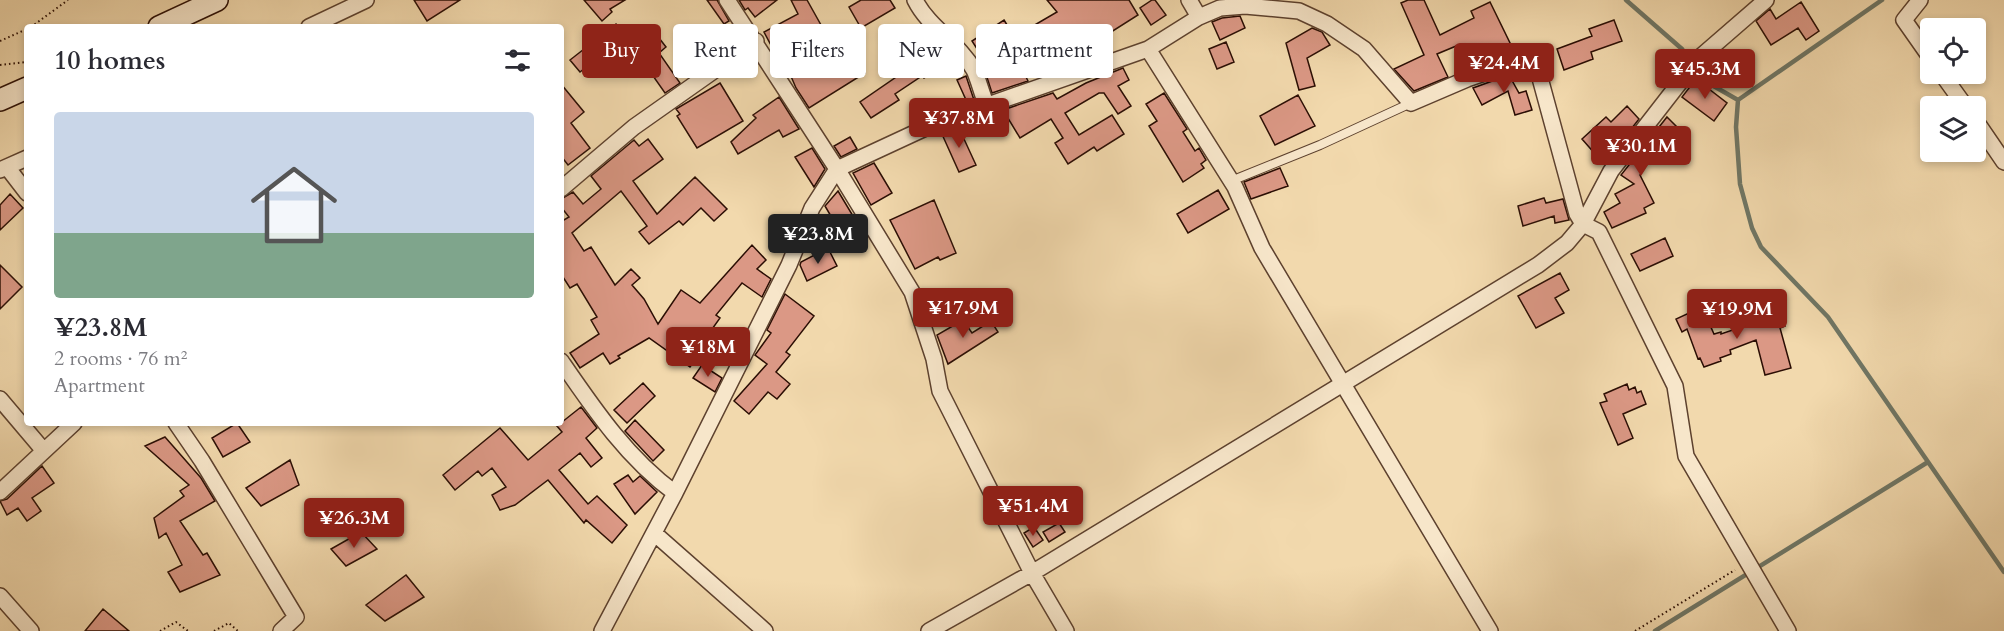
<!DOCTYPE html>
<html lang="en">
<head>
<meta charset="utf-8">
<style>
  body { margin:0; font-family:Cardo,serif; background:#f7f7f7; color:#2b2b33; height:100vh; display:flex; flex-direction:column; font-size:22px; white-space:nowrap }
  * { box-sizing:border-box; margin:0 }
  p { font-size:20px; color:#7c7c81 }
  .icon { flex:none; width:33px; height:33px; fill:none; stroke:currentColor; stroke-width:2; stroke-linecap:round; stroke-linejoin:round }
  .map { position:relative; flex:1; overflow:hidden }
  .sheet { position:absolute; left:24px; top:24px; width:540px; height:402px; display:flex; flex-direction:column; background:#fff; border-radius:6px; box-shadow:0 3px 9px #0003 }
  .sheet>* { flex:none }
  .banner { position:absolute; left:582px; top:24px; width:570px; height:54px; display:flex; gap:12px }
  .buttons { position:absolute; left:1920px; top:18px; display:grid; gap:12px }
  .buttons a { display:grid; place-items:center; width:66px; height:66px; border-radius:6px; background:#fff; box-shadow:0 3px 9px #0003; font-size:30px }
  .price { position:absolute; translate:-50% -51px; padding:0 14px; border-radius:6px; background:#8f2418; color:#fff; font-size:20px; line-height:39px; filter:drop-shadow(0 2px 3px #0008) }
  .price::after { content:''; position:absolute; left:50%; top:36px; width:18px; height:14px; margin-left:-9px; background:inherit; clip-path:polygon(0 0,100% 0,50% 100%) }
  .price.current { background:#222; color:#fff }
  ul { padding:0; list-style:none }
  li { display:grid; align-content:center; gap:12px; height:318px; padding:0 30px }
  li+li { border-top:2px solid #e1e1e2 }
  li span { display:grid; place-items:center; height:186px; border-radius:6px; color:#555 }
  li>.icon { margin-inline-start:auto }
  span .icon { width:108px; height:108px; fill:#fffc; stroke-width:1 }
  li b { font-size:26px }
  h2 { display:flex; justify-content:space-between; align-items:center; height:72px; padding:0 30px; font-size:26px }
  .tag { padding:0 21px; border-radius:6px; background:#fff; box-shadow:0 3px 9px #0003; font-size:21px; line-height:54px }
  .tag.current { background:#8f2418; color:#fff }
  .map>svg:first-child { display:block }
</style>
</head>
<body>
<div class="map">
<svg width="2004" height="631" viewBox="0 0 2004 631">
  <rect width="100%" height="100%" fill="#f2d9ad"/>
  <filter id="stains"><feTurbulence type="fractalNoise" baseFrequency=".00333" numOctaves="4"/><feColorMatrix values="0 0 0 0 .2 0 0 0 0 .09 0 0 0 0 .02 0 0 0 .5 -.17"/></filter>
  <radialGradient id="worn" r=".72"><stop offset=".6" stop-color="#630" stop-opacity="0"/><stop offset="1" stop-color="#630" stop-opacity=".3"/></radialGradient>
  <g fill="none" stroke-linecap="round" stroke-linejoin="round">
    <path stroke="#6f7665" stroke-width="4.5" d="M 1626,0 L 1682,49 L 1690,62
      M 1882,0 L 1738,100 L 1736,127 L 1740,184 L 1752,228 L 1761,247 L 1828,317 L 2004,572
      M 1695,69 L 1703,80 L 1738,100
      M 1655,631 L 1928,462"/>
  </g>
  <path fill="#db9885" stroke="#2b0e04" stroke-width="1.5" d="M 414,0 L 460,0 L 427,21 Z
    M 584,0 L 625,0 L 610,9 L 612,12 L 602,21 Z
    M 707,0 L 717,0 L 729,21 L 724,24 Z
    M 739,0 L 777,0 L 755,17 L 748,8 L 745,10 Z
    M 791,0 L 807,0 L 821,25 L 825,47 L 843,37 L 865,73 L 809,108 L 796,88 L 778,46 L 773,49 L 764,32 L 798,14 Z
    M 861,0 L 890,0 L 895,8 L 861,28 L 849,7 Z
    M 1047,0 L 1129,0 L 1138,15 L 1100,39 L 1104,45 L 1090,54 L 1073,27 L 1037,48 L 1026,30 L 1057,12 Z
    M 1152,0 L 1155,0 L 1166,15 L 1151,25 L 1140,8 Z
    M 1408,0 L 1424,0 L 1440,35 L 1474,18 L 1471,11 L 1490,2 L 1511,45 L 1471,65 L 1461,44 L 1437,54 L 1448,77 L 1414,91 L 1394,69 L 1424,55 L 1401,3 Z
    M 1801,2 L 1819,31 L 1806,40 L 1798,28 L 1771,45 L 1756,21 L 1770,9 L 1776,19 Z
    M 1240,16 L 1245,28 L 1220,40 L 1212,22 L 1222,18 Z
    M 1004,20 L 1017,41 L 1000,52 L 1010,75 L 1025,75 L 1028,81 L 992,93 L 984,68 L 988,66 L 972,41 Z
    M 1614,20 L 1622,41 L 1591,52 L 1593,59 L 1564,70 L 1557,49 L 1592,36 L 1589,29 Z
    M 616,24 L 629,40 L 649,25 L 666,47 L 659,53 L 680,83 L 665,93 L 637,53 L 625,63 L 619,56 L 606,66 L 599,57 L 580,72 L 570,60 Z
    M 1312,28 L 1322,32 L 1330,45 L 1307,58 L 1315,86 L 1299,90 L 1286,43 Z
    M 917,39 L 924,50 L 937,42 L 957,63 L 941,73 L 938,69 L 924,78 L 922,76 L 895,94 L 899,100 L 871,118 L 860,102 L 915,64 L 904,47 Z
    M 1226,42 L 1234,62 L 1217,69 L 1209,49 Z
    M 1123,68 L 1129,80 L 1118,86 L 1131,106 L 1118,114 L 1104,93 L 1099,93 L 1065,113 L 1079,135 L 1112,115 L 1124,134 L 1097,151 L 1094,147 L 1068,164 L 1055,143 L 1063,138 L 1051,119 L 1020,138 L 1003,110 L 1053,93 L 1057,99 L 1086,83 Z
    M 1509,75 L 1519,93 L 1526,91 L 1532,110 L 1515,115 L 1508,91 L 1482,105 L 1473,88 Z
    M 966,76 L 974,100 L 967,102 L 957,80 Z
    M 1696,79 L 1727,103 L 1714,121 L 1682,97 Z
    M 720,83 L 743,121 L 697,148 L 677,116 L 680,114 L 676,109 Z
    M 561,84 L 584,112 L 571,123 L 590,148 L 568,165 L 561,156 Z
    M 1164,93 L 1187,129 L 1183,132 L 1195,151 L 1199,148 L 1206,160 L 1201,164 L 1204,168 L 1183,182 L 1149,126 L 1157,121 L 1146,104 Z
    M 1298,95 L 1315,126 L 1275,145 L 1260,116 Z
    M 779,97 L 799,129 L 783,137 L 779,130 L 738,154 L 731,142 L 756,118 L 753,115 Z
    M 1627,106 L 1639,119 L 1628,133 L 1625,129 L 1596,155 L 1582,139 L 1606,117 L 1611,122 Z
    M 1667,117 L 1682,132 L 1661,153 L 1657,149 L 1640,175 L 1654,203 L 1644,208 L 1646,213 L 1612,228 L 1604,212 L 1620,203 L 1615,194 L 1634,184 L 1621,175 Z
    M 958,126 L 976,165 L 959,172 L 941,132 Z
    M 850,137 L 857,149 L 841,157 L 834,146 Z
    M 648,139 L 663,159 L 633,181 L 657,214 L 695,177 L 727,209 L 714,221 L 701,208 L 683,225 L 679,221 L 649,244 L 639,232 L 647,226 L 621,191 L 572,233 L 584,251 L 591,247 L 615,285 L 631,269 L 640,278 L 632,285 L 644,299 L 658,324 L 681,290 L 700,303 L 752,245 L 766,260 L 757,269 L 771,279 L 762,297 L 742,283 L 716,315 L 720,318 L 710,332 L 714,334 L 690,367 L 649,338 L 618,356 L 620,358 L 610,364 L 603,353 L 580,368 L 570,353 L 599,334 L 591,320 L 597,317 L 577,284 L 570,288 L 561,274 L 561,215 L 564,220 L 569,217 L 561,207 L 561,199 L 573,192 L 583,204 L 601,189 L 591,176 L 634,140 L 639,146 Z
    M 812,148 L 825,169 L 814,187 L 795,157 Z
    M 874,163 L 892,193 L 871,205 L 853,173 Z
    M 1280,168 L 1288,186 L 1251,199 L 1244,182 Z
    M 1218,190 L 1229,209 L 1188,233 L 1177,214 Z
    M 838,191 L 856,221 L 839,230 L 825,206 Z
    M 10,194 L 23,208 L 0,230 L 0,205 Z
    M 1544,198 L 1546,203 L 1563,199 L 1569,220 L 1555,223 L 1554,216 L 1523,226 L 1518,206 Z
    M 934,200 L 956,253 L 940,260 L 938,257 L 915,269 L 890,220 Z
    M 1665,238 L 1673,256 L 1640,271 L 1631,254 Z
    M 828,248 L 837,266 L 807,281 L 800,265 L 801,262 Z
    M 0,265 L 22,287 L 0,309 Z
    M 1560,273 L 1569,290 L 1555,298 L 1564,313 L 1536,328 L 1518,296 Z
    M 785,294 L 814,316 L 786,352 L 790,355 L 776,372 L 790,384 L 777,399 L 768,392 L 749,414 L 734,401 L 767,364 L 755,355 L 771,333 L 767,330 Z
    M 1702,307 L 1714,334 L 1721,332 L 1721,334 L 1780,314 L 1785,326 L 1780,328 L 1791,368 L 1765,375 L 1756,340 L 1730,350 L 1731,354 L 1720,358 L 1721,361 L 1704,367 L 1700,358 L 1698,359 L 1687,329 L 1682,332 L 1676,319 Z
    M 963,320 L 972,333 L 991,321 L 998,332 L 948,364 L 937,335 Z
    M 702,365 L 722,378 L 715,392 L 693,378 Z
    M 643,383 L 655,396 L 627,423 L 614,410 Z
    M 1627,384 L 1629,390 L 1635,387 L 1637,393 L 1641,391 L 1646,404 L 1623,414 L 1633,438 L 1618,445 L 1600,403 L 1607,401 L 1604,394 Z
    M 581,407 L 597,428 L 586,438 L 602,458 L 591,467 L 580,453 L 559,470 L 588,504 L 597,496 L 627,525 L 612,543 L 586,520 L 584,523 L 548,480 L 515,505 L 500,510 L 492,495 L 506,487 L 492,468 L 482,476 L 478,471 L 455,490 L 443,475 L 500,428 L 528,460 L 562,432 L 557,426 Z
    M 635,420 L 664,450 L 653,461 L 625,431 Z
    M 237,423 L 250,442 L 223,457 L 212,438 Z
    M 165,437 L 201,478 L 215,501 L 180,521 L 203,555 L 207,553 L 220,575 L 180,592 L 168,572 L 182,565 L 166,533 L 159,538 L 154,518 L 184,496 L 180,491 L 189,485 L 145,446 Z
    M 290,460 L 299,485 L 261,506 L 246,488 Z
    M 42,466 L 54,483 L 32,498 L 41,511 L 27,521 L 18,508 L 7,515 L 0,501 L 7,499 Z
    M 628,475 L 633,482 L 640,476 L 657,492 L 635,514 L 614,484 Z
    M 1059,523 L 1065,532 L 1049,542 L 1043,532 Z
    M 1034,527 L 1043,540 L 1033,547 L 1024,533 Z
    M 361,532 L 377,549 L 346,566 L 331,549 Z
    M 406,575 L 424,597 L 385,621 L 366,605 Z
    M 103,609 L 129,631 L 85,631 Z"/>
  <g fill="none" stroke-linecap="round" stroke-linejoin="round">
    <g stroke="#5d412e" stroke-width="10">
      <path id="lane" d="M 1231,181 L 1320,145 L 1411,103"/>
    </g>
    <g stroke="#5d412e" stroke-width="18">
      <path id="street" d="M 727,0 L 837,169 L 912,292 L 934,359 L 940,391 L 1032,573 L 1066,631
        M 915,0 C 929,28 959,43 974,70 C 979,81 982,95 987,106
        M 1189,0 L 1199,17
        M 1920,0 L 1904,20 L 1930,57
        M 309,27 L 366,0
        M 1148,49 L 1235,187 L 1262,248 L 1490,631
        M 1942,74 L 1965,106
        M 1976,121 L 2004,162
        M 7,167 L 27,193
        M 0,170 L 27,158
        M 561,189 L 634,127 L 756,41
        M 561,361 C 594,409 627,458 675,493
        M 0,399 L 44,451
        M 176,423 L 202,461 L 296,617 L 281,631
        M 0,492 L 74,423
        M 654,533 L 765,631
        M 0,596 L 31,631
        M 602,631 L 675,493 L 789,265 L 812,208 L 837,169 L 934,124 L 1148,49 L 1199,17 L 1220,8 L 1245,6 L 1299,11 L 1327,24 L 1364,49 L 1411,103 L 1467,79 L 1534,56 L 1577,214 L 1583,224 L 1599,232 L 1675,386 L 1686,456 L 1788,631
        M 929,631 L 1032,573 L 1538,265 L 1567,243 L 1583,224 L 1611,171 L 1698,59 L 1766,0"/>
    </g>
    <g stroke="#2b0e04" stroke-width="24">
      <path id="secondary" d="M 159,27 L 217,0
        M 0,100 L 27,88"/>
    </g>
    <path stroke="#2b0e04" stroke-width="2" stroke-dasharray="1.5 3" stroke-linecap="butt" d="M 31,27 L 68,0
      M 0,41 L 27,29
      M 0,65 L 27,62
      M 160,631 L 176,622 L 188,631
      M 214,631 L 229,623 L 238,631
      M 1635,631 L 1735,570"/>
    <use href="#lane" stroke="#f7e6ca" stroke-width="8"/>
    <use href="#street" stroke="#f7e6ca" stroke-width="15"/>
    <use href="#secondary" stroke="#f7e6ca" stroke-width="21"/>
  </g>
  <rect width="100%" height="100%" filter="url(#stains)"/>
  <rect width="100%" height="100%" fill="url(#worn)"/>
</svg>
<div class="buttons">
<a><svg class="icon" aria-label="locate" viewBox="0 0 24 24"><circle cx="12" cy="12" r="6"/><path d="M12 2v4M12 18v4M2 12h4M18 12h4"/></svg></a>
<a><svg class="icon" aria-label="layers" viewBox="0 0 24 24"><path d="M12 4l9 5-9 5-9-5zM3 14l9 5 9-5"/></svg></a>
</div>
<b class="price" style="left:1504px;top:94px">¥24.4M</b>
<b class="price" style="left:1705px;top:100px">¥45.3M</b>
<b class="price" style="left:959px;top:149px">¥37.8M</b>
<b class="price" style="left:1641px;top:177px">¥30.1M</b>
<b class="price current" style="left:818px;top:265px">¥23.8M</b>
<b class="price" style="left:963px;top:339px">¥17.9M</b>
<b class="price" style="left:1737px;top:340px">¥19.9M</b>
<b class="price" style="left:708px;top:378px">¥18M</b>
<b class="price" style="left:1033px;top:537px">¥51.4M</b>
<b class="price" style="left:354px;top:549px">¥26.3M</b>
<div class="banner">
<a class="tag current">Buy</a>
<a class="tag">Rent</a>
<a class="tag">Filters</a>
<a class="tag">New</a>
<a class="tag">Apartment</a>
</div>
<section class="sheet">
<h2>10 homes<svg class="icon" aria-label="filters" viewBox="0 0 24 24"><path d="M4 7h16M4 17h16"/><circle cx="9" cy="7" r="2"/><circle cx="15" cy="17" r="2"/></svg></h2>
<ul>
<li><span style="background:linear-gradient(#c9d6e8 65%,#7fa58c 0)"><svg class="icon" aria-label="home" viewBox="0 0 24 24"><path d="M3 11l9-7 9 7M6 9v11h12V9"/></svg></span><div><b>¥23.8M</b><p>2 rooms · 76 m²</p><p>Apartment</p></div></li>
</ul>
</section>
</div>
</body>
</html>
